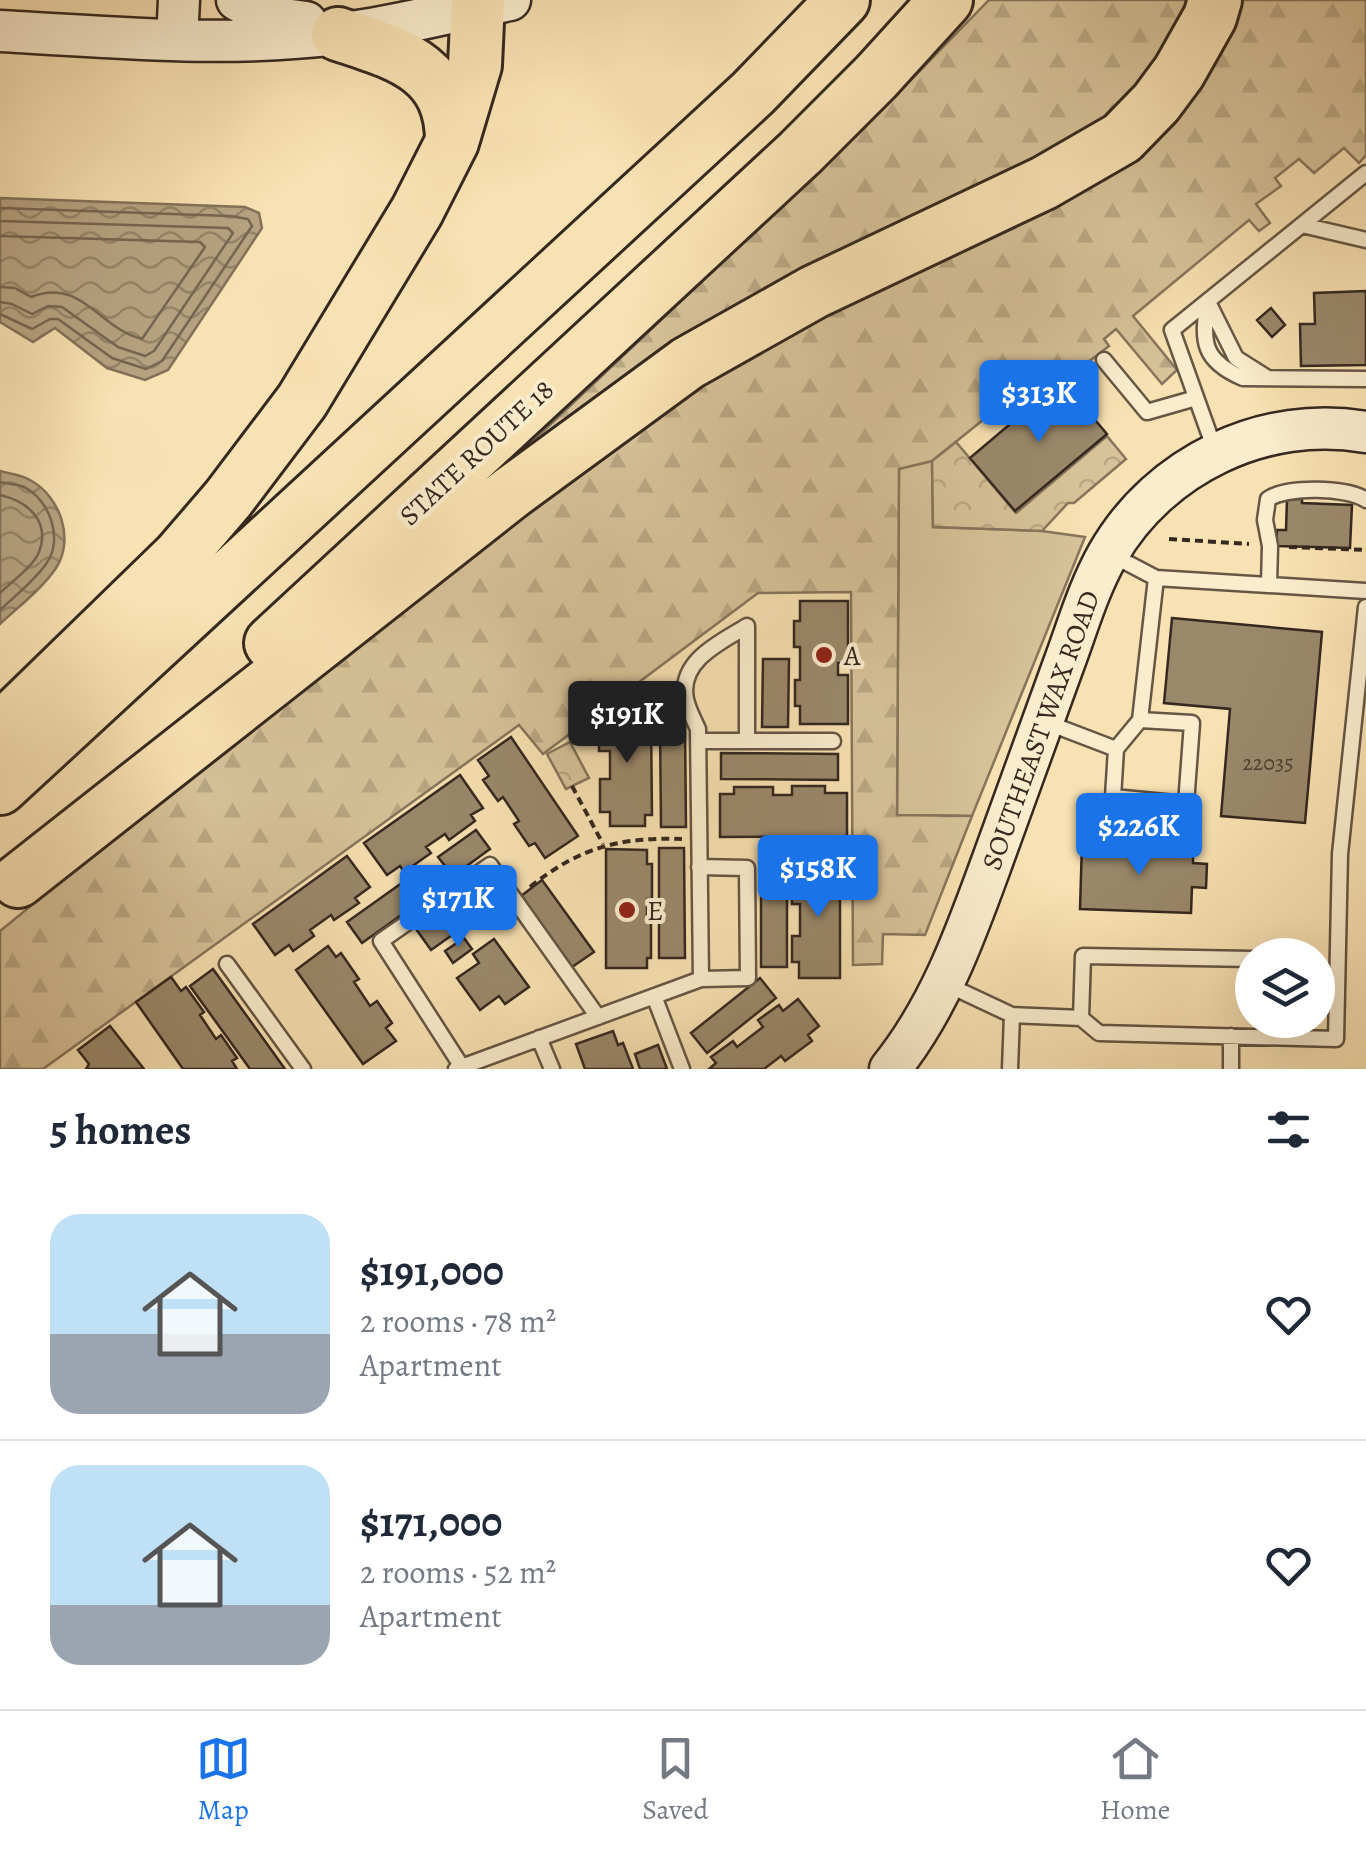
<!DOCTYPE html>
<html lang="en">
<head>
<meta charset="utf-8">
<style>
  body { margin:0; font-family:Alegreya,serif; background:#f2f2f3; color:#1f2937; height:100vh; display:flex; flex-direction:column; font-size:38px; white-space:nowrap }
  * { box-sizing:border-box; margin:0 }
  p { font-size:32px; color:#747a83 }
  .icon { flex:none; width:55px; height:55px; fill:none; stroke:currentColor; stroke-width:2; stroke-linecap:round; stroke-linejoin:round }
  .map { position:relative; height:1069px; overflow:hidden }
  .sheet { display:flex; flex-direction:column; background:#fff; flex:1 }
  .sheet>* { flex:none }
  .controls { position:absolute; left:1235px; top:938px; display:grid; gap:20px }
  .controls a { display:grid; place-items:center; width:100px; height:100px; border-radius:50%; background:#fff; box-shadow:0 10px 40px #0002; font-size:50px }
  .price { position:absolute; translate:-50% -85px; padding:0 22px; border-radius:10px; background:#1a73e8; color:#fff; font-size:32px; line-height:65px; filter:drop-shadow(0 2px 5px #0008) }
  .price::after { content:''; position:absolute; left:50%; top:60px; width:30px; height:22px; margin-left:-15px; background:inherit; clip-path:polygon(0 0,100% 0,50% 100%) }
  .price.selected { background:#222; color:#fff }
  ul { padding:0; list-style:none }
  li { display:flex; align-items:center; gap:30px; height:250px; padding:0 50px }
  li+li { border-top:2px solid #e0e1e3 }
  li span { display:grid; place-items:center; flex:none; width:280px; height:200px; border-radius:30px; color:#555 }
  li>.icon { margin-inline-start:auto }
  span .icon { width:120px; height:120px; fill:#fffc; stroke-width:1 }
  li b { font-size:42px }
  h2 { display:flex; justify-content:space-between; align-items:center; height:120px; padding:0 50px; font-size:42px }
  .dock { display:flex; justify-content:space-around; align-items:center; height:140px; border-top:2px solid #e0e1e3; background:#fff; font-size:28px; color:#747a83 }
  .dock a { display:grid; justify-items:center; gap:5px }
  .dock .selected { color:#1a73e8 }
  .map>svg:first-child { display:block }
</style>
</head>
<body>
<div class="map">
<svg width="1366" height="1069" viewBox="0 0 1366 1069">
  <defs>
    <pattern id="forest-firs" width="22" height="20" patternUnits="userSpaceOnUse" patternTransform="scale(2.5)"><rect width="22" height="20" fill="#d7c299"/><path d="M5 1l3.5 6h-7zM16 11l3.5 6h-7z" fill="#b9a783"/></pattern>
    <pattern id="park-crowns" width="20" height="18" patternUnits="userSpaceOnUse" patternTransform="scale(2.5)"><rect width="20" height="18" fill="#d7c299"/><path d="M2 6a3 3 0 1 1 6 0M12 15a3 3 0 1 1 6 0" fill="none" stroke="#b9a783"/></pattern>
    <pattern id="water-waves" width="16" height="10" patternUnits="userSpaceOnUse" patternTransform="scale(2.5)"><rect width="16" height="10" fill="#b6a280"/><path d="M0 5q4-4 8 0t8 0" fill="none" stroke="#958468"/></pattern>
  </defs>
  <rect width="100%" height="100%" fill="#f8e1b2"/>
  <filter id="stains"><feTurbulence type="fractalNoise" baseFrequency=".002" numOctaves="4"/><feColorMatrix values="0 0 0 0 .2 0 0 0 0 .09 0 0 0 0 .02 0 0 0 .5 -.17"/></filter>
  <radialGradient id="worn" r=".72"><stop offset=".6" stop-color="#630" stop-opacity="0"/><stop offset="1" stop-color="#630" stop-opacity=".3"/></radialGradient>
  <path fill="#d7c299" stroke="#86755c" stroke-width="2.5" d="M 932,461 L 933,527 L 1042,531 L 1085,537 L 972,816 L 897,815 L 899,468 Z"/>
  <path fill="url(#forest-firs)" stroke="#86755c" stroke-width="2.5" d="M 989,0 L 1193,0 L 1134,103 L 479,492 L 859,133 Z
    M 1239,0 L 1366,0 L 1366,155 L 1359,163 L 1344,148 L 1314,173 L 1299,159 L 1275,178 L 1281,186 L 1256,204 L 1270,223 L 1259,231 L 1249,220 L 1133,316 L 1177,370 L 1162,384 L 1116,329 L 1104,339 L 1109,346 L 1066,379 L 1051,365 L 932,461 L 899,469 L 897,815 L 972,816 L 925,935 L 883,934 L 882,964 L 853,965 L 851,592 L 758,593 L 543,754 L 519,725 L 43,1069 L 0,1069 L 0,931 L 583,455 L 832,308 L 1061,204 L 1106,179 L 1149,144 L 1213,67 L 1224,45 Z"/>
  <path fill="url(#park-crowns)" stroke="#86755c" stroke-width="2.5" d="M 1107,436 L 1126,459 L 1074,503 L 1068,503 L 1042,531 L 933,527 L 932,461 L 956,442 L 1016,513 Z
    M 570,742 L 589,778 L 566,789 L 547,754 Z"/>
  <path fill="url(#water-waves)" stroke="#827159" stroke-width="2.5" d="M 0,198 L 245,207 L 259,213 L 262,228 L 168,370 L 145,380 L 107,368 L 55,328 L 33,342 L 0,322 Z
    M 0,471 C 10,474 22,475 30,480 C 60,496 75,539 56,568 C 42,589 18,607 0,624 Z"/>
  <g fill="none" stroke-linecap="round" stroke-linejoin="round">
    <path stroke="#766550" stroke-width="2.5" d="M 0,208 L 230,216 L 248,219 L 252,226 L 162,361 L 146,369 L 112,358 L 58,319 L 50,319 L 32,329 L 0,314
      M 0,221 L 228,228 L 233,233 L 154,351 L 145,356 L 118,347 L 62,307 L 48,306 L 32,314 L 12,304 L 0,302
      M 0,236 L 200,242 L 205,247 L 142,339 C 98,328 82,277 31,297 L 15,288 L 0,287
      M 0,482 C 7,484 17,484 24,487 C 50,500 64,540 46,564 C 34,581 15,596 0,610
      M 0,495 C 27,501 51,521 39,552 C 33,567 11,582 0,593"/>
  </g>
  <path fill="#9a886b" stroke="#35281f" stroke-width="2.5" d="M 1366,291 L 1366,365 L 1301,366 L 1300,324 L 1315,324 L 1314,293 Z
    M 1271,308 L 1285,325 L 1272,337 L 1257,320 Z
    M 1062,380 L 1079,401 L 1091,401 L 1090,414 L 1107,434 L 1015,511 L 970,458 Z
    M 1287,499 L 1302,499 L 1302,503 L 1352,505 L 1350,548 L 1276,546 L 1277,530 L 1286,530 Z
    M 800,601 L 848,601 L 848,663 L 838,663 L 838,675 L 848,675 L 848,724 L 800,724 L 800,706 L 795,706 L 795,680 L 800,680 L 800,647 L 794,647 L 794,621 L 800,621 Z
    M 1172,618 L 1322,632 L 1305,823 L 1221,816 L 1230,709 L 1164,703 Z
    M 763,659 L 789,659 L 788,727 L 762,727 Z
    M 646,704 L 646,717 L 651,717 L 652,815 L 645,815 L 645,826 L 610,826 L 610,812 L 600,812 L 600,779 L 610,779 L 610,751 L 599,751 L 599,719 L 612,719 L 612,705 Z
    M 685,727 L 686,827 L 661,827 L 660,728 Z
    M 511,737 L 578,836 L 545,858 L 535,843 L 529,846 L 514,824 L 519,821 L 503,797 L 498,801 L 483,780 L 489,776 L 478,760 Z
    M 721,753 L 838,754 L 838,780 L 721,779 Z
    M 460,775 L 483,808 L 471,815 L 475,821 L 449,840 L 445,834 L 426,847 L 431,853 L 404,872 L 400,866 L 387,875 L 364,843 Z
    M 792,786 L 825,786 L 825,793 L 847,793 L 847,836 L 720,837 L 720,794 L 734,794 L 734,787 L 773,787 L 773,795 L 792,795 Z
    M 476,830 L 490,849 L 453,876 L 438,857 Z
    M 1082,843 L 1193,847 L 1193,863 L 1207,864 L 1206,888 L 1192,887 L 1191,913 L 1080,909 Z
    M 659,848 L 684,848 L 685,958 L 659,958 Z
    M 606,849 L 647,850 L 647,864 L 652,864 L 652,899 L 647,899 L 647,921 L 651,921 L 651,958 L 647,958 L 647,968 L 606,968 Z
    M 347,856 L 370,887 L 355,898 L 359,903 L 334,920 L 331,915 L 310,930 L 314,936 L 293,951 L 289,945 L 275,955 L 253,924 Z
    M 761,856 L 787,856 L 787,967 L 761,967 Z
    M 799,862 L 840,862 L 840,978 L 799,978 L 799,962 L 792,962 L 792,936 L 800,936 L 800,904 L 792,904 L 792,880 L 799,880 Z
    M 420,870 L 435,891 L 362,943 L 347,922 Z
    M 542,880 L 594,952 L 572,967 L 521,896 Z
    M 471,890 L 486,911 L 431,950 L 416,929 Z
    M 464,938 L 472,949 L 453,963 L 445,951 Z
    M 494,939 L 529,987 L 505,1004 L 499,996 L 480,1010 L 457,978 L 479,963 L 473,954 Z
    M 328,946 L 336,957 L 341,953 L 359,979 L 354,982 L 370,1006 L 377,1001 L 392,1023 L 386,1028 L 396,1041 L 363,1064 L 296,970 Z
    M 213,969 L 285,1069 L 250,1069 L 190,986 Z
    M 171,977 L 181,991 L 186,987 L 204,1012 L 200,1015 L 216,1039 L 221,1035 L 237,1058 L 232,1061 L 237,1069 L 183,1069 L 136,1002 Z
    M 760,978 L 776,998 L 707,1053 L 691,1033 Z
    M 798,999 L 819,1026 L 808,1035 L 812,1041 L 785,1061 L 781,1056 L 764,1069 L 709,1069 L 716,1063 L 711,1057 L 733,1041 L 737,1047 L 763,1027 L 758,1020 L 779,1005 L 783,1011 Z
    M 110,1026 L 144,1069 L 86,1069 L 89,1064 L 78,1050 Z
    M 613,1031 L 618,1045 L 623,1043 L 633,1069 L 585,1069 L 576,1044 Z
    M 658,1045 L 667,1069 L 640,1069 L 635,1054 Z"/>
  <g fill="none" stroke-linecap="round" stroke-linejoin="round">
    <g stroke="#665644" stroke-width="19">
      <path id="lane" d="M 1302,225 L 1366,240
        M 1208,301 C 1201,342 1203,361 1243,378 L 1366,379
        M 1208,302 L 1236,358 L 1266,377
        M 1104,360 L 1147,412 L 1196,398
        M 1216,453 L 1172,330 L 1366,173
        M 1114,556 L 1156,578 L 1366,591
        M 1269,585 L 1270,546 L 1265,520 L 1268,499 C 1287,486 1347,487 1366,500
        M 1140,720 L 1192,723 L 1186,804 L 1113,797 L 1116,749 L 1140,720 L 1156,578
        M 1048,723 L 1116,749
        M 698,741 L 833,741
        M 699,867 L 747,868 L 748,978 L 701,979
        M 227,964 L 303,1069
        M 948,985 L 1012,1015 L 1081,1018 L 1099,1033 L 1336,1039 L 1340,854 L 1366,607
        M 654,996 L 682,1069
        M 1081,1018 L 1083,956 L 1252,959
        M 539,1038 L 552,1069
        M 462,1067 L 381,941 L 490,865 L 598,1017
        M 456,1069 L 701,979 L 698,729 C 694,720 688,709 686,699 C 678,661 721,642 747,626 L 747,741
        M 1010,1069 L 1012,1015
        M 1231,1069 L 1231,1036"/>
    </g>
    <g stroke="#35281f" stroke-width="45">
      <path id="secondary" d="M 237,0 L 268,17 L 306,22
        M 0,31 C 112,37 226,48 337,34 C 395,27 453,11 510,0
        M 177,40 L 179,0
        M 890,1069 C 940,1007 966,933 993,859 C 1016,795 1040,731 1063,666 C 1077,629 1088,589 1108,554 C 1159,465 1265,414 1366,432"/>
    </g>
    <g stroke="#35281f" stroke-width="58">
      <path id="highway" d="M 338,34 C 398,54 452,67 452,142
        M 271,643 L 800,153 L 876,77 L 946,0
        M 0,730 L 179,556 L 228,499 L 302,401 L 417,211 L 452,142 L 475,65 L 478,0
        M 0,788 L 753,93 L 843,0
        M 18,881 L 512,492 L 688,363 L 814,292 L 1044,183 L 1122,138 L 1156,103 L 1179,72 L 1210,17 L 1215,0"/>
    </g>
    <path stroke="#35281f" stroke-width="4" stroke-dasharray="8 5" stroke-linecap="butt" d="M 1169,539 L 1249,544
      M 1289,547 L 1366,550
      M 572,786 L 603,844
      M 530,887 C 580,847 620,837 682,839"/>
    <use href="#lane" stroke="#faeccd" stroke-width="14"/>
    <use href="#secondary" stroke="#faeccd" stroke-width="40"/>
    <use href="#highway" stroke="#f8e1b2" stroke-width="52"/>
  </g>
  <g fill="#8f2418" stroke="#faeccd" stroke-width="4">
    <circle cx="824" cy="655" r="10"/>
    <circle cx="627" cy="910" r="10"/>
  </g>
  <g text-anchor="middle" stroke-width="8" stroke-linejoin="round" paint-order="stroke">
    <g font-size="22" fill="#4e4032">
      <text x="1268" y="770">22035</text>
    </g>
    <g font-size="28" fill="#35281f" stroke="#faeccd">
      <text transform="translate(476 452) rotate(-43)" y="10">STATE ROUTE 18</text>
      <text transform="translate(1040 730) rotate(-70)" y="10">SOUTHEAST WAX ROAD</text>
    </g>
    <g font-size="28" fill="#35281f" stroke="#faeccd" text-anchor="start">
      <text x="844" y="665">A</text>
      <text x="647" y="920">E</text>
    </g>
  </g>
  <rect width="100%" height="100%" filter="url(#stains)"/>
  <rect width="100%" height="100%" fill="url(#worn)"/>
</svg>
<div class="controls">
<a><svg class="icon" aria-label="layers" viewBox="0 0 24 24"><path d="M12 4l9 5-9 5-9-5zM3 14l9 5 9-5"/></svg></a>
</div>
<b class="price" style="left:1039px;top:445px">$313K</b>
<b class="price selected" style="left:627px;top:766px">$191K</b>
<b class="price" style="left:1139px;top:878px">$226K</b>
<b class="price" style="left:818px;top:920px">$158K</b>
<b class="price" style="left:458px;top:950px">$171K</b>
</div>
<section class="sheet">
<h2>5 homes<svg class="icon" aria-label="filters" viewBox="0 0 24 24"><path d="M4 7h16M4 17h16"/><circle cx="9" cy="7" r="2"/><circle cx="15" cy="17" r="2"/></svg></h2>
<ul>
<li><span style="background:linear-gradient(#bfe0f5 60%,#9aa5b1 0)"><svg class="icon" aria-label="home" viewBox="0 0 24 24"><path d="M3 11l9-7 9 7M6 9v11h12V9"/></svg></span><div><b>$191,000</b><p>2 rooms · 78 m²</p><p>Apartment</p></div><svg class="icon" aria-label="heart" viewBox="0 0 24 24"><path d="M12 20l-8-8c-3-5 5-10 8-4 3-6 11-1 8 4z"/></svg></li>
<li><span style="background:linear-gradient(#bfe0f5 70%,#9aa5b1 0)"><svg class="icon" aria-label="home" viewBox="0 0 24 24"><path d="M3 11l9-7 9 7M6 9v11h12V9"/></svg></span><div><b>$171,000</b><p>2 rooms · 52 m²</p><p>Apartment</p></div><svg class="icon" aria-label="heart" viewBox="0 0 24 24"><path d="M12 20l-8-8c-3-5 5-10 8-4 3-6 11-1 8 4z"/></svg></li>
</ul>
</section>
<nav class="dock">
<a class="selected"><svg class="icon" aria-label="map" viewBox="0 0 24 24"><path d="M3 6l6-2 6 2 6-2v14l-6 2-6-2-6 2zM9 4v14M15 6v14"/></svg>Map</a>
<a><svg class="icon" aria-label="saved" viewBox="0 0 24 24"><path d="M7 4h10v16l-5-4-5 4z"/></svg>Saved</a>
<a><svg class="icon" aria-label="home" viewBox="0 0 24 24"><path d="M3 11l9-7 9 7M6 9v11h12V9"/></svg>Home</a>
</nav>
</body>
</html>
